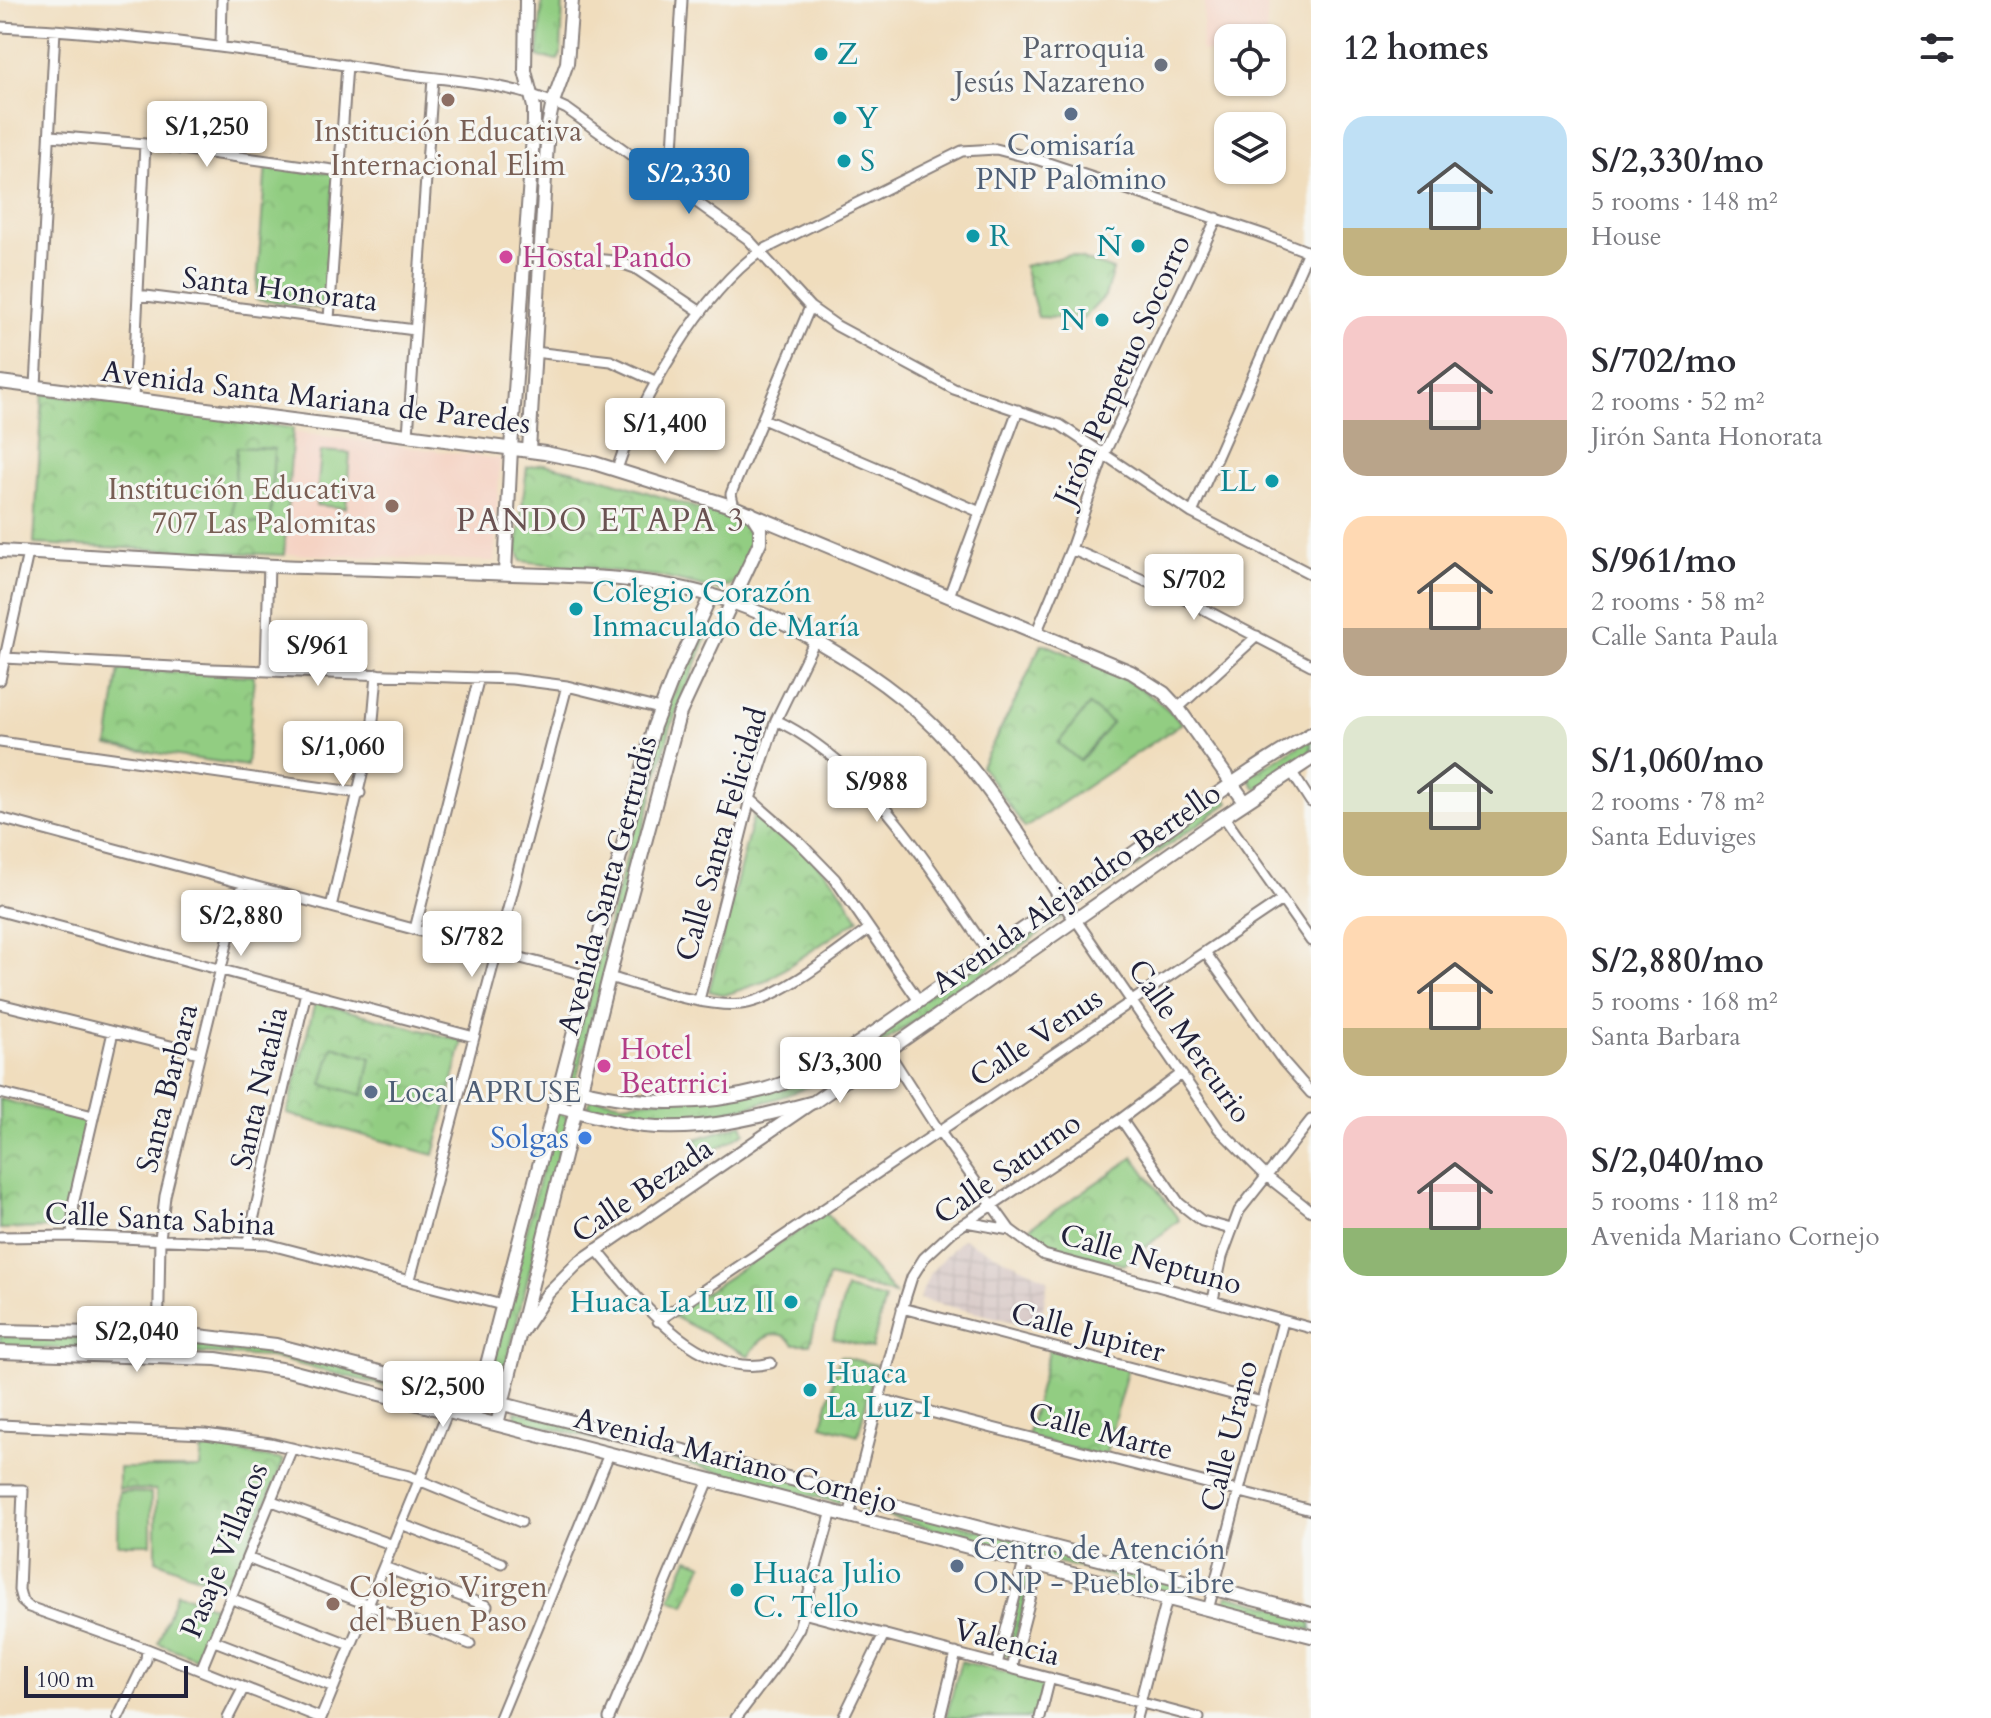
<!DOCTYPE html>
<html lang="en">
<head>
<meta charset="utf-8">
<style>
  body { margin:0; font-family:Cardo,serif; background:#f2f2f3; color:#2b2b33; height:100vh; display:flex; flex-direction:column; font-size:30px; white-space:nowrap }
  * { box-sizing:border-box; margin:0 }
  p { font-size:26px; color:#7c7c81 }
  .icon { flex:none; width:44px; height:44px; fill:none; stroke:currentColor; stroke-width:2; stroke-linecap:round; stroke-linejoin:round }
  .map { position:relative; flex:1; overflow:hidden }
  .side { display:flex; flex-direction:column; background:#fff; width:680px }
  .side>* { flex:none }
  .tools { position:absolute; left:1214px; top:24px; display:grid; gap:16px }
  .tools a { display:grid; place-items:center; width:72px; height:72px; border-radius:16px; background:#fff; box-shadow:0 2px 6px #0004; font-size:40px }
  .scale { position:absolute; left:24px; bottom:20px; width:164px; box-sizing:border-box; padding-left:8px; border:4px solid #22223b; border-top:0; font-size:22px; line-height:28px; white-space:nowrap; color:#22223b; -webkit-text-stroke:6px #f6f6f2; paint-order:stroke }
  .price { position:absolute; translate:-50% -68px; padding:0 18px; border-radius:8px; background:#fff; color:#222; font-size:26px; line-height:52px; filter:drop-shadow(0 2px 4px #0008) }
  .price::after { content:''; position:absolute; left:50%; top:48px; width:24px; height:18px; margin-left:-12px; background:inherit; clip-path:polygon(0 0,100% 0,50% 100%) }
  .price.active { background:#1f6fb2; color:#fff }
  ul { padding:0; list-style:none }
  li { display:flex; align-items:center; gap:24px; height:200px; padding:0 32px }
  li span { display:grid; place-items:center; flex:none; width:224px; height:160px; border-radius:24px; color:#555 }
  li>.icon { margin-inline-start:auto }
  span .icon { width:96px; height:96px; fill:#fffc; stroke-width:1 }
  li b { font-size:34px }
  h2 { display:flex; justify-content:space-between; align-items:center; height:96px; padding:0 32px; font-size:34px }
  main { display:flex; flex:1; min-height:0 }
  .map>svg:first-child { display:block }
</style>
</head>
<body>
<main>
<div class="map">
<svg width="1311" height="1718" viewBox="0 0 1311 1718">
  <defs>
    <pattern id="industrial-grid" width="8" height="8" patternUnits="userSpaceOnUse" patternTransform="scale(2)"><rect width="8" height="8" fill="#d1bfbd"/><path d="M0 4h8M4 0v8" fill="none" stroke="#b3a4a3"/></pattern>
    <pattern id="grass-tufts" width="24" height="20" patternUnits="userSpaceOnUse" patternTransform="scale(2)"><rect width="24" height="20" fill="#92cd82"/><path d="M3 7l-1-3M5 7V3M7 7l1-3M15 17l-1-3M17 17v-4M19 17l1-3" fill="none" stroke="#7eb071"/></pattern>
    <pattern id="park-crowns" width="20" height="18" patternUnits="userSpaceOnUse" patternTransform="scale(2)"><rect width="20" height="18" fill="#92cd82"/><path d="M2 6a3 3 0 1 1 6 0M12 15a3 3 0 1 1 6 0" fill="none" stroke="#7eb071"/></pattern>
    <pattern id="garden-furrows" width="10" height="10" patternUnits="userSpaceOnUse" patternTransform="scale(2)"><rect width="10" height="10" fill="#92cd82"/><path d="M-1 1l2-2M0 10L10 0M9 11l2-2" fill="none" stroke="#7eb071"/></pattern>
  </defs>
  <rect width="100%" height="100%" fill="#f6f6f2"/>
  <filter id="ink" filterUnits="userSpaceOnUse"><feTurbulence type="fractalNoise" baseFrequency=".0125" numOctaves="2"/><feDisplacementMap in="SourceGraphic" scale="16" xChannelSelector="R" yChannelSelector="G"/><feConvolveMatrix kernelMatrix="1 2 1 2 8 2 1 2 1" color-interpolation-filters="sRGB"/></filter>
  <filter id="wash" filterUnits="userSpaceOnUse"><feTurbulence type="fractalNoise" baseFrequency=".006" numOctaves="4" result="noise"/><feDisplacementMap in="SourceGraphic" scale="32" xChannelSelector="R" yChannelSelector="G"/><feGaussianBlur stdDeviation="1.8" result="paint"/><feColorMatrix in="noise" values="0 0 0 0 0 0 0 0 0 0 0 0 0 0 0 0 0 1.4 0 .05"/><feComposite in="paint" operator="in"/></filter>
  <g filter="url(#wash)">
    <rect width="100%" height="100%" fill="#f0ddbd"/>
    <path fill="#f5d2c2" d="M 1205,0 L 1268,0 L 1266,38 L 1228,38 L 1228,53 L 1201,51 Z
      M 292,432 L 500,459 L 494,561 L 284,554 Z"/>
    <path fill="url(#industrial-grid)" d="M 962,1239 L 1048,1279 L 1040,1328 L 919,1299 L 930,1273 Z"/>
    <path fill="url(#grass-tufts)" stroke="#5a785e" stroke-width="2" d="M 542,0 L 563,0 L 561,54 L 558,60 L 538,57 Z
      M 709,608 L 718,609 L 671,726 L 576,1080 L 567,1077 L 665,716 Z
      M 1311,739 L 1311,756 L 1256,789 L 1248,777 Z
      M 1224,795 L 1229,803 L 1095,896 L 1088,887 Z
      M 1055,910 L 1063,917 L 851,1065 C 772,1110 678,1131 588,1106 L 592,1097 L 622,1103 L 793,1086 Z
      M 562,1113 L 568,1119 L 500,1388 L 496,1390 L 489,1385 L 555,1114 Z
      M 742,1124 L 745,1132 L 702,1158 L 696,1139 Z
      M 0,1336 L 153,1340 L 154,1345 L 138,1346 L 130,1350 L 0,1347 Z
      M 195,1340 L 239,1342 L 471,1397 L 472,1403 L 442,1400 L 269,1357 L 170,1352 L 170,1345 L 190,1343 Z
      M 515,1411 L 842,1492 L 839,1503 L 516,1419 Z
      M 860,1503 L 871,1506 L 878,1504 L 1195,1584 L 1191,1596 L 1158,1589 L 859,1509 Z
      M 1227,1595 L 1311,1617 L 1311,1630 L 1224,1607 Z"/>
    <path fill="url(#park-crowns)" stroke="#5a785e" stroke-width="2" d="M 266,162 L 334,174 L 325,309 L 256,300 Z
      M 1071,255 L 1113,270 L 1105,296 L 1083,319 L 1038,317 L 1024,266 Z
      M 43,394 L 293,428 L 284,555 L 34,544 Z
      M 544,464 L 596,476 L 744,523 L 754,540 L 738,578 L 731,586 L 719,586 L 720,591 L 657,576 L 521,561 L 517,548 L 527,467 Z
      M 1041,644 L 1045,644 C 1098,667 1141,680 1182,723 L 1025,828 L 981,766 L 1018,696 Z
      M 119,669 L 254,676 L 247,766 L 108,746 Z
      M 754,813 L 796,843 L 835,882 L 859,919 L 766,981 L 725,995 L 709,991 Z
      M 315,1002 L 463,1041 L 434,1155 L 287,1114 Z
      M 0,1099 L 86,1121 L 65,1228 L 0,1229 Z
      M 1134,1157 L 1179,1220 L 1124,1265 L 1058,1248 L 1027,1230 Z
      M 826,1213 L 895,1294 L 828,1277 L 810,1344 L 794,1344 C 778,1324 759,1338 749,1356 L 671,1315 Z
      M 1050,1347 L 1128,1367 L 1105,1457 L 1027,1437 Z
      M 840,1356 L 876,1365 L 858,1435 L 822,1425 Z
      M 202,1446 L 284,1460 L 230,1590 L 156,1560 L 156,1490 L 119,1489 L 119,1468 L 200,1468 Z
      M 688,1558 L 703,1564 L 685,1605 L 670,1599 Z
      M 961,1661 L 1044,1683 L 1035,1718 L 946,1718 Z"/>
    <path fill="url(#garden-furrows)" stroke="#5a785e" stroke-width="2" d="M 1024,1570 L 1030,1572 L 1031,1576 L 1012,1652 L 1008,1656 L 1001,1653 Z"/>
    <path fill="#92cd82" stroke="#5a785e" stroke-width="2" d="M 237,447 L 274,449 L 270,524 L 232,521 Z
      M 321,451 L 350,453 L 346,508 L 316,505 Z
      M 1089,705 L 1112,723 L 1080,761 L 1058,743 Z
      M 333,1046 L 371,1058 L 363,1095 L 322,1084 Z
      M 846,1289 L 885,1299 L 872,1348 L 833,1338 Z
      M 119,1492 L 151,1493 L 151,1544 L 118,1544 Z
      M 177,1592 L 219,1609 L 200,1660 L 158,1643 Z"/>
  </g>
  <g filter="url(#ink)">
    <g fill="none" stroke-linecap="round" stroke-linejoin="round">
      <g stroke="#89807c" stroke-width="13">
        <path id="minor" d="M 0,27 C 135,33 262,52 395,73 C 452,81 514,82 567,109 L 748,239 L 810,307 L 837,326 L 954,389 L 1060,425 L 1192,513 L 1311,574
          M 221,45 L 222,0
          M 51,136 L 145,144 L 340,171
          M 671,183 L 682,0
          M 540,254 L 615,261 L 635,268 L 701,312
          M 138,295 L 415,330
          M 329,319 L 347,65
          M 534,352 L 611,361 L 657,382
          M 36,386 L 55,30
          M 133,399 L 145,144
          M 763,419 L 980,512
          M 408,435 L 433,78
          M 617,469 C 640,400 701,293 761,251 L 962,151 L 996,149 L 1039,160 L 1265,235 L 1311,253
          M 734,507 L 731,494 L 734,486 L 810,307
          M 1192,513 L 1308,251
          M 1071,549 L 1171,592 L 1311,665
          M 949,596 L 1018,410
          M 1037,631 L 1071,549 L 1104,454 L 1217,218
          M 5,658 L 211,669 L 512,679 L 567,686 L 660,709
          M 266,670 L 269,565
          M 0,680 L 28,553
          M 1178,708 L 1257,636
          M 776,720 C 874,768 928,867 989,953
          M 0,742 L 360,793
          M 1291,771 L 1311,802
          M 750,799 L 797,840 L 835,879 L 919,1001
          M 1224,817 L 1311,941
          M 0,818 L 588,976
          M 331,907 L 372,732 L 377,674
          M 0,911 L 474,1037
          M 1076,920 L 1219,1129 L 1265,1175 L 1311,1211
          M 415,929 L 479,677
          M 1205,952 L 1283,1061 L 1311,1093
          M 609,977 C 643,987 716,1011 748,1003 C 786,994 837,952 869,929
          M 699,1000 L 750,799 L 776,720 L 815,640
          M 0,1004 L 199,1053
          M 887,1050 L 935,1125 L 1010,1230 L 1044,1255 L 1311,1328
          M 0,1093 L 93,1116
          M 1121,1119 L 1179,1203 L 1202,1221 L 1231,1229
          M 966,1222 L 1010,1230
          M 72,1236 L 74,1200 L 113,1032
          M 0,1237 L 72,1236 L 267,1244 L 502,1305
          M 248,1242 L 306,992
          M 596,1249 C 636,1297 698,1381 771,1363
          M 410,1279 L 567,686
          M 1213,1300 L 1222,1257 L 1239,1211 L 1311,1120
          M 902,1308 L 1262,1402
          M 658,1321 L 1282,900
          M 158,1356 L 160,1239 L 165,1196 L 242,883
          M 880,1399 L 1311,1510
          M 0,1425 L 205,1434 L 270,1443 L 409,1476 L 521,1522
          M 0,1490 L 23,1490 L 19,1590 L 22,1601 L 29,1607 L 147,1649 L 321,1718
          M 272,1501 L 393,1545
          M 849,1516 L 905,1299 L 912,1277 L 924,1258 L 953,1231 L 1121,1119 L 1181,1074
          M 401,1524 L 502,1563
          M 247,1558 L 470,1644
          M 384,1567 L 487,1606
          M 230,1598 L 351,1645
          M 1208,1610 L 1283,1321
          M 803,1613 L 1199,1718
          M 212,1640 L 334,1687
          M 997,1664 L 1024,1562
          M 1012,1668 L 1039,1565
          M 201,1670 L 292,1448
          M 118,1718 L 146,1660 L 147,1649
          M 228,1718 L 243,1689
          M 321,1718 L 448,1411
          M 500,1718 L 609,1454
          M 609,1718 L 709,1480
          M 736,1718 L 777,1664 L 799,1628 L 832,1511
          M 843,1718 L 884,1634
          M 940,1718 L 956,1653
          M 1040,1718 L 1050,1678
          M 1136,1718 L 1167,1599"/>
      </g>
      <g stroke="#89807c" stroke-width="15">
        <path id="tertiary" d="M 522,1332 L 548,1293 L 578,1263 L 810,1104"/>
      </g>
      <g stroke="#89807c" stroke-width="16">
        <path id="secondary" d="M 0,382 L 545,453 L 594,463 L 734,507 L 1131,672 L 1164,693 L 1178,708 L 1245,802
          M 529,450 L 548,126 L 553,102 L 567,63 L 572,0
          M 0,551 C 112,557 224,565 335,568 C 394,569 453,572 512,574 C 586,576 659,577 729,601 C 790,622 854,660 904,700 C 978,759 1023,843 1076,920
          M 505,573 L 511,448 L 534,122 L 534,107 L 525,71 L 526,0
          M 559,1085 C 631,1104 690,1109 763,1090 C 827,1072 890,1021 945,983 C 1008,939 1072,896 1135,852 C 1193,811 1250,769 1311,734
          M 554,1105 C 584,1113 613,1122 644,1126 C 702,1132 759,1117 814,1102 L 1211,825 L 1311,759
          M 0,1331 L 190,1335 L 276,1345 L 1311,1614
          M 0,1352 L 216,1359 L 287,1370 L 1311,1636
          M 473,1418 L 654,726 L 674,675 L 711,595
          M 497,1424 L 609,977 L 679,715 L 760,542 L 760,527 L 751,513"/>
      </g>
      <use href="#minor" stroke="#fff" stroke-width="9"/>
      <use href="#tertiary" stroke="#fff" stroke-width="11"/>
      <use href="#secondary" stroke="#fff" stroke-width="12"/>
    </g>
  </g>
  <g fill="#0f9aa8" stroke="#f6f6f2" stroke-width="3">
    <circle cx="821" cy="54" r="8"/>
    <circle cx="840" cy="118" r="8"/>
    <circle cx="844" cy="161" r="8"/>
    <circle cx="973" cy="236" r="8"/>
    <circle cx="1138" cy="246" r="8"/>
    <circle cx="1102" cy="320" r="8"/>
    <circle cx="1272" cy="481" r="8"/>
    <circle cx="576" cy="609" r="8"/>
    <circle cx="791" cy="1302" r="8"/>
    <circle cx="810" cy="1390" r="8"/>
    <circle cx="737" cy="1590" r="8"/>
  </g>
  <circle fill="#6b7280" stroke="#f6f6f2" stroke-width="3" cx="1161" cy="65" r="8"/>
  <g fill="#8d6e63" stroke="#f6f6f2" stroke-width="3">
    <circle cx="448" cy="100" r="8"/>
    <circle cx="392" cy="506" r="8"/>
    <circle cx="333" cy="1604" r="8"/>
  </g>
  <g fill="#5c6f8a" stroke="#f6f6f2" stroke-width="3">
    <circle cx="1071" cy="114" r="8"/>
    <circle cx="371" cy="1092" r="8"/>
    <circle cx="957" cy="1566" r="8"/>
  </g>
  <g fill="#d1479c" stroke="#f6f6f2" stroke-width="3">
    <circle cx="506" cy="257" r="8"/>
    <circle cx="604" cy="1066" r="8"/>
  </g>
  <circle fill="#3f7fe0" stroke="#f6f6f2" stroke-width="3" cx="585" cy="1138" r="8"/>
  <g text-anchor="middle" stroke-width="6" stroke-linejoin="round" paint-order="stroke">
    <g font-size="30" fill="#5b616d" stroke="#f6f6f2" text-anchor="end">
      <text x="1145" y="58">Parroquia<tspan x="1145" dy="34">Jesús Nazareno</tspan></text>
    </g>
    <g font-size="30" fill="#0d838f" stroke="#f6f6f2" text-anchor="start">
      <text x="837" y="64">Z</text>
      <text x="856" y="128">Y</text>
      <text x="860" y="171">S</text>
      <text x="989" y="246">R</text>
      <text x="1122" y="256" text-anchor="end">Ñ</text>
      <text x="1086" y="330" text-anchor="end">N</text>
      <text x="1256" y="491" text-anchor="end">LL</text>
      <text x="592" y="602">Colegio Corazón<tspan x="592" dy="34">Inmaculado de María</tspan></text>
      <text x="775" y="1312" text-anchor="end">Huaca La Luz II</text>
      <text x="826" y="1383">Huaca<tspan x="826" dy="34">La Luz I</tspan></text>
      <text x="753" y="1583">Huaca Julio<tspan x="753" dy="34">C. Tello</tspan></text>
    </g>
    <g font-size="30" fill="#785e54" stroke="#f6f6f2">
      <text x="448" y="141">Institución Educativa<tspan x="448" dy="34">Internacional Elim</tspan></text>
      <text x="376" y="499" text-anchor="end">Institución Educativa<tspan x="376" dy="34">707 Las Palomitas</tspan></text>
      <text x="349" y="1597" text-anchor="start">Colegio Virgen<tspan x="349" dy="34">del Buen Paso</tspan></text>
    </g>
    <g font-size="30" fill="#4e5e75" stroke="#f6f6f2" text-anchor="start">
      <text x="1071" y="155" text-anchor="middle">Comisaría<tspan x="1071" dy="34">PNP Palomino</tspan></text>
      <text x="387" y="1102">Local APRUSE</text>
      <text x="973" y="1559">Centro de Atención<tspan x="973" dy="34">ONP - Pueblo Libre</tspan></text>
    </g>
    <g font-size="30" fill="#b23c85" stroke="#f6f6f2" text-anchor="start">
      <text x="522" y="267">Hostal Pando</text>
      <text x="620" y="1059">Hotel<tspan x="620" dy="34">Beatrrici</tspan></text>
    </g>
    <g font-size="30" fill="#22223b" stroke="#f6f6f2">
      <text transform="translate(280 289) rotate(7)" y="10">Santa Honorata</text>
      <text transform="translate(1122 370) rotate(-66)" y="10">Jirón Perpetuo Socorro</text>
      <text transform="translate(316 397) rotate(7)" y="10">Avenida Santa Mariana de Paredes</text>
      <text transform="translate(721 834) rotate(-74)" y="10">Calle Santa Felicidad</text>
      <text transform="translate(607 885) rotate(-75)" y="10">Avenida Santa Gertrudis</text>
      <text transform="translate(1076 888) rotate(-35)" y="10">Avenida Alejandro Bertello</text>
      <text transform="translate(1036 1037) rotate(-34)" y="10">Calle Venus</text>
      <text transform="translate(1190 1041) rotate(55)" y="10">Calle Mercurio</text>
      <text transform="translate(167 1088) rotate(-76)" y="10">Santa Barbara</text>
      <text transform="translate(259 1088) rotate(-77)" y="10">Santa Natalia</text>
      <text transform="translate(1007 1168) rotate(-35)" y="10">Calle Saturno</text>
      <text transform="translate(642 1190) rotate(-34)" y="10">Calle Bezada</text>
      <text transform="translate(160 1219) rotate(3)" y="10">Calle Santa Sabina</text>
      <text transform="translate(1151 1259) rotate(16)" y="10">Calle Neptuno</text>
      <text transform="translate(1088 1332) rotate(15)" y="10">Calle Jupiter</text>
      <text transform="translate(1101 1431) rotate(15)" y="10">Calle Marte</text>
      <text transform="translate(1229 1436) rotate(-76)" y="10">Calle Urano</text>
      <text transform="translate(736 1460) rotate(15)" y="10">Avenida Mariano Cornejo</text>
      <text transform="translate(224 1550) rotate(-68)" y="10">Pasaje Villanos</text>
      <text transform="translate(1007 1642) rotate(15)" y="10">Valencia</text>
    </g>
    <g font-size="30" fill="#366cbe" stroke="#f6f6f2" text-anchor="end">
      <text x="569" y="1148">Solgas</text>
    </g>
    <g font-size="32" letter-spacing="2" fill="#6a5252" stroke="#f6f6f2">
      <text x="601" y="531">PANDO ETAPA 3</text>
    </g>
  </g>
</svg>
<div class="tools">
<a><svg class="icon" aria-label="locate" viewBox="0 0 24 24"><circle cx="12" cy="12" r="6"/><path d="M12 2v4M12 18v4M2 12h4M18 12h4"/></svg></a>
<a><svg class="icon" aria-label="layers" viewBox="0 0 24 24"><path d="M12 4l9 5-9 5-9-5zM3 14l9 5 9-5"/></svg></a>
</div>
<div class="scale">100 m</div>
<b class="price" style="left:207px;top:169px">S/1,250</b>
<b class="price active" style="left:689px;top:216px">S/2,330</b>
<b class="price" style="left:665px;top:466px">S/1,400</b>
<b class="price" style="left:1194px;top:622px">S/702</b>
<b class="price" style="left:318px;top:688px">S/961</b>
<b class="price" style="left:343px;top:789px">S/1,060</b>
<b class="price" style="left:877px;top:824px">S/988</b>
<b class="price" style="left:241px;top:958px">S/2,880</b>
<b class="price" style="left:472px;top:979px">S/782</b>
<b class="price" style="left:840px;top:1105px">S/3,300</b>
<b class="price" style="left:137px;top:1374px">S/2,040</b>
<b class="price" style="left:443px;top:1429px">S/2,500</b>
</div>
<section class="side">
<h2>12 homes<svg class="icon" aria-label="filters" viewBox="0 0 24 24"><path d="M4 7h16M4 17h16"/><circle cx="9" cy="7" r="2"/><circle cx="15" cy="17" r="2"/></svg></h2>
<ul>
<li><span style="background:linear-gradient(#bfe0f5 70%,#c2b280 0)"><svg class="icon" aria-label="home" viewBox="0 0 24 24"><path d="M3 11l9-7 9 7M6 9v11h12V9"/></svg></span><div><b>S/2,330/mo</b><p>5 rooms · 148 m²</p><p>House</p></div></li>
<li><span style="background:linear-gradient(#f6c9c9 65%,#b9a48a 0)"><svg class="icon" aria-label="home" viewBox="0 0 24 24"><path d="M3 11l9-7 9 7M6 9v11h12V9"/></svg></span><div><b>S/702/mo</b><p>2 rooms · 52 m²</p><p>Jirón Santa Honorata</p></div></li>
<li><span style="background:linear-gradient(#ffd9b3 70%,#b9a48a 0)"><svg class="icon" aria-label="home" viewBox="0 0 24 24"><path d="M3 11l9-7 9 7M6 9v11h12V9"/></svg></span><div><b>S/961/mo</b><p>2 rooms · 58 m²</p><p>Calle Santa Paula</p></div></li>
<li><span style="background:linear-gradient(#dfe7d0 60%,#c2b280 0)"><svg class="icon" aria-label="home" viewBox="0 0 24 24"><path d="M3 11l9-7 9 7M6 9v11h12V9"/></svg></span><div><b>S/1,060/mo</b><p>2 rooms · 78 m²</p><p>Santa Eduviges</p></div></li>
<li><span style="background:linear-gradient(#ffd9b3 70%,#c2b280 0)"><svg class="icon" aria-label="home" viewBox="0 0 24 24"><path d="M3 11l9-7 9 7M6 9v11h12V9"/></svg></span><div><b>S/2,880/mo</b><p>5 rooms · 168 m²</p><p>Santa Barbara</p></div></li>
<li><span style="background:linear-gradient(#f6c9c9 70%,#8fb573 0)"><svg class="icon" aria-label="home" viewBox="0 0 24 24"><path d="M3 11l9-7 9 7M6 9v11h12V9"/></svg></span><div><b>S/2,040/mo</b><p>5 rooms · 118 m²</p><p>Avenida Mariano Cornejo</p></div></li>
</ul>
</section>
</main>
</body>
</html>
